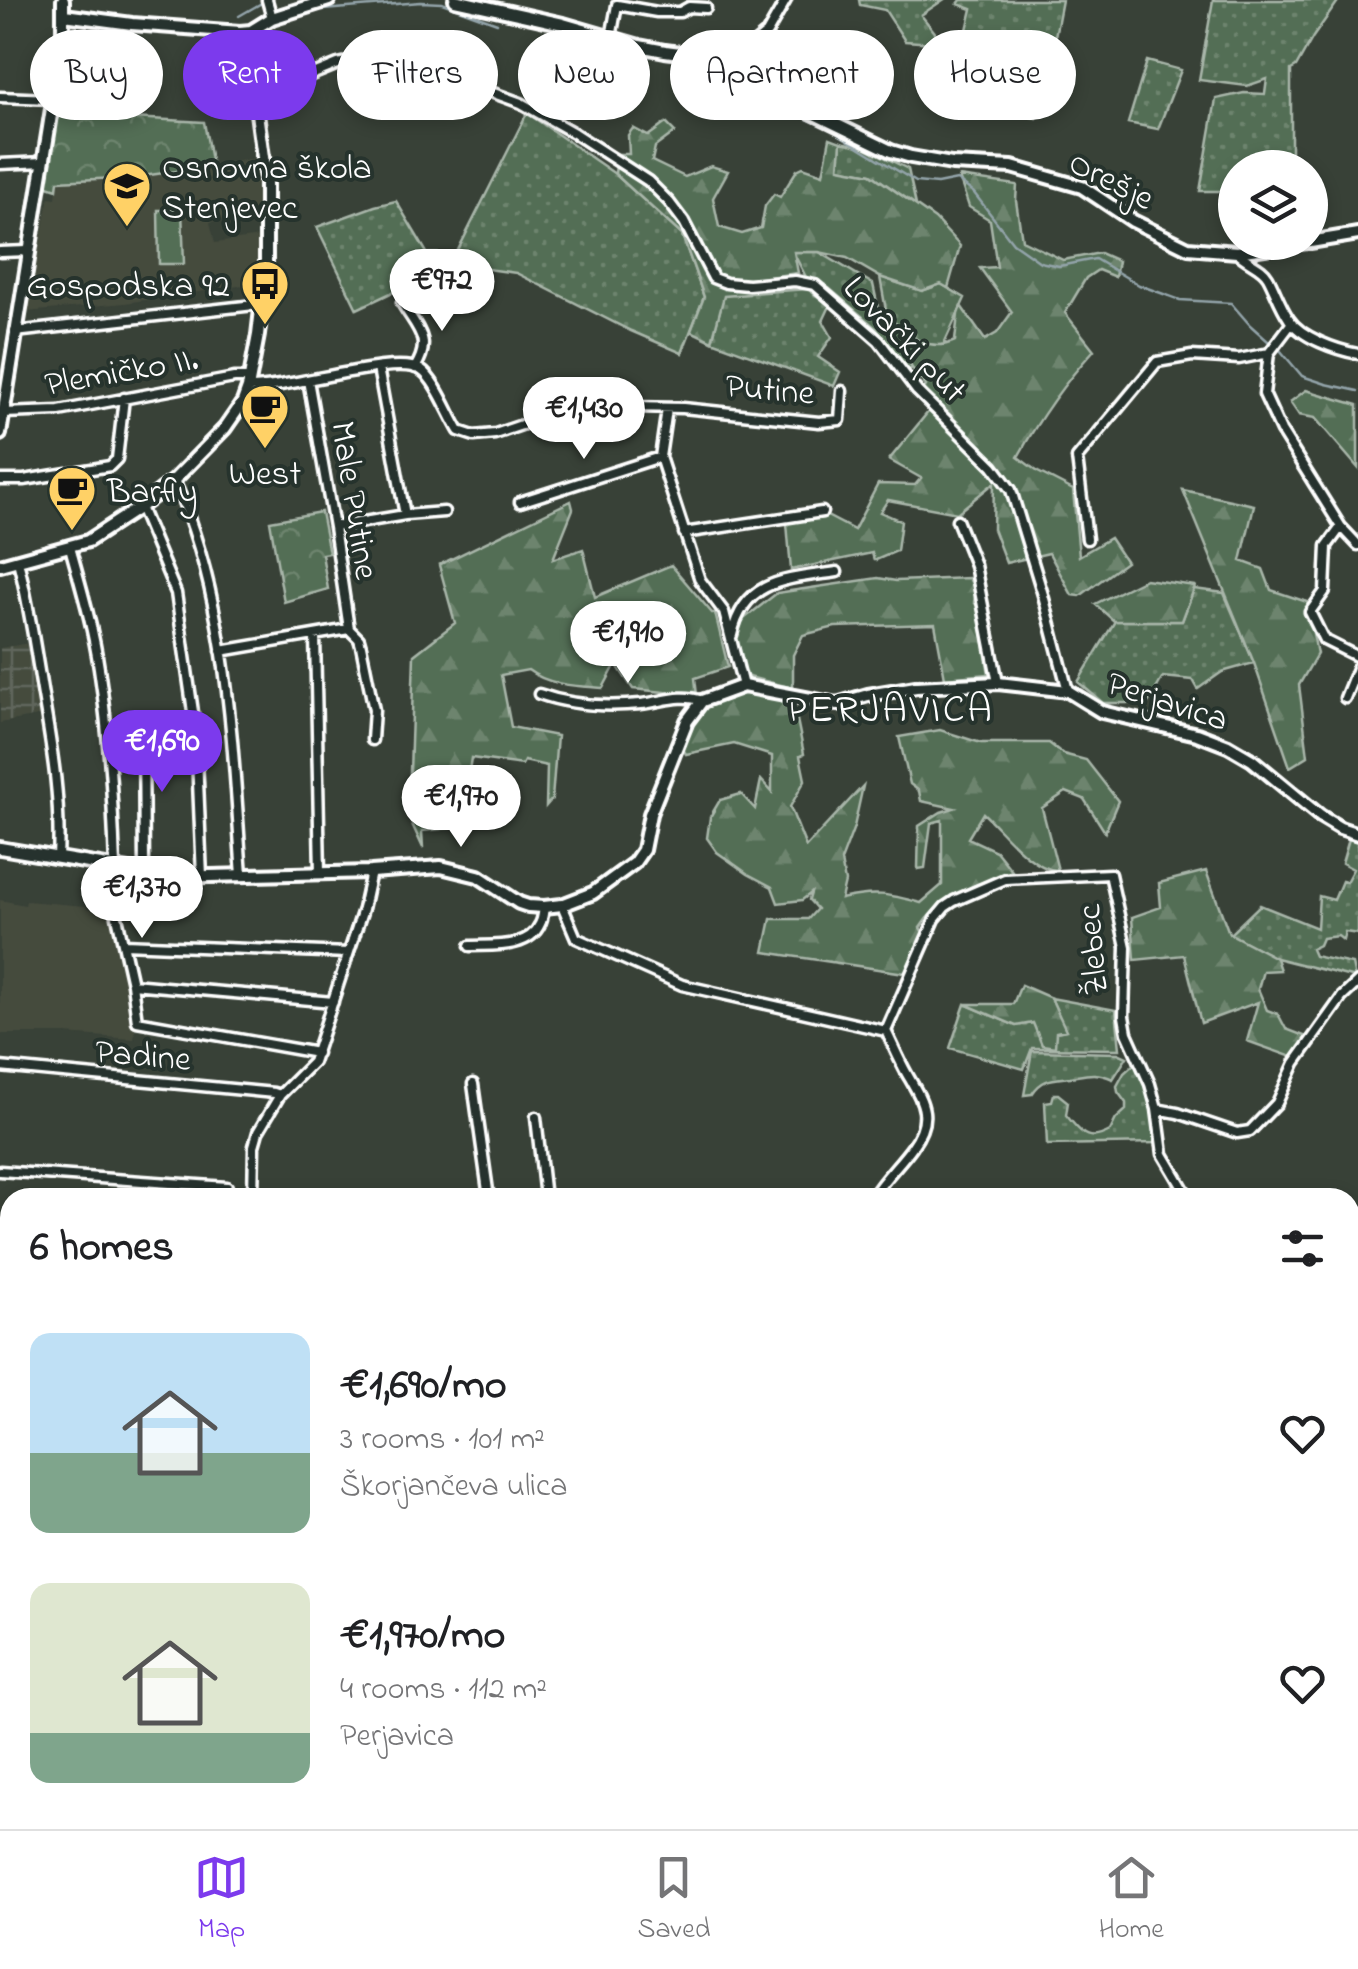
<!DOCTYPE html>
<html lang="en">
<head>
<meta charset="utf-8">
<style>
  body { margin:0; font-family:"Indie Flower",sans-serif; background:#f2f2f2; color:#202124; height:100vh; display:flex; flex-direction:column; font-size:38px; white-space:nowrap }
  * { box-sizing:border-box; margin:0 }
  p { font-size:32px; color:#757577 }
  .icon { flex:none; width:55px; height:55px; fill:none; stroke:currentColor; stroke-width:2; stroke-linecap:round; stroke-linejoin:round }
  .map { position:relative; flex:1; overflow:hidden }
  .side { position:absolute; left:0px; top:1188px; width:1360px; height:642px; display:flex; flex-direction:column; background:#fff; border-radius:30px 30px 0 0; box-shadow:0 5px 15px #0003 }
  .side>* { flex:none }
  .top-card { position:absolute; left:30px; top:30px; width:1300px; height:90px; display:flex; gap:20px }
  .controls { position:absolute; left:1218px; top:150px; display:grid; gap:20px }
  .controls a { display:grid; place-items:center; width:110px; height:110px; border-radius:50%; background:#fff; box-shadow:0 5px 15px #0003; font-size:50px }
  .price { position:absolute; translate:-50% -85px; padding:0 22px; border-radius:35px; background:#fff; color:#222; font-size:32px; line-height:65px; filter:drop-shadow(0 2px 5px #0008) }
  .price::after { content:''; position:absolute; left:50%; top:60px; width:30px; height:22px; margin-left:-15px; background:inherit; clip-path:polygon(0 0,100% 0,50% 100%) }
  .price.selected { background:#7c3aed; color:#fff }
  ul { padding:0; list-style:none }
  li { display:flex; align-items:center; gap:30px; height:250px; padding:0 30px }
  li span { display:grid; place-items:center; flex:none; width:280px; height:200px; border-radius:20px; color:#555 }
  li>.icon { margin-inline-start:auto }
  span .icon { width:120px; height:120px; fill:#fffc; stroke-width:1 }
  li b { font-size:42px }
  h2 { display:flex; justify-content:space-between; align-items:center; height:120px; padding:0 30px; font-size:42px }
  .pill { padding:0 35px; border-radius:45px; background:#fff; box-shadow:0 5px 15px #0003; font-size:35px; line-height:90px }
  .pill.selected { background:#7c3aed; color:#fff }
  .menu { display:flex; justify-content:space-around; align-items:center; height:140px; border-top:2px solid #e0e0e0; background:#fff; font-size:28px; color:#757577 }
  .menu a { display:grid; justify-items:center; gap:5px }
  .menu .selected { color:#7c3aed }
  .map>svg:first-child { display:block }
</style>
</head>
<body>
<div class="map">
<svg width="1358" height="1829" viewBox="0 0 1358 1829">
  <defs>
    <pattern id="industrial-grid" width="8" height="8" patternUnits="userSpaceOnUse" patternTransform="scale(2.5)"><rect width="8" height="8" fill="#454b3e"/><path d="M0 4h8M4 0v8" fill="none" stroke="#61665b"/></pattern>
    <pattern id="grass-dots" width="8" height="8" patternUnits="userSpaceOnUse" patternTransform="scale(2.5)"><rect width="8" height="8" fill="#536e55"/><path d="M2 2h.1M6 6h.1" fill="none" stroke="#6d846e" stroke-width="1.8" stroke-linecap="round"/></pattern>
    <pattern id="forest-firs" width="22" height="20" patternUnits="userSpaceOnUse" patternTransform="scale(2.5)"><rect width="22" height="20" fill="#536e55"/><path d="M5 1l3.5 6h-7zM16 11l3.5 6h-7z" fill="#6d846e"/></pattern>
    <pattern id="park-crowns" width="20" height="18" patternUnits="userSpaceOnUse" patternTransform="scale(2.5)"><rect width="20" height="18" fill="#536e55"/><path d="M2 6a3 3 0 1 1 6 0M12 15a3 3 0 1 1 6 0" fill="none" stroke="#6d846e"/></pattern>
  </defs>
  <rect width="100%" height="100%" fill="#384137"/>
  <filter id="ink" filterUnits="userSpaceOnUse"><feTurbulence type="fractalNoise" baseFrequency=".01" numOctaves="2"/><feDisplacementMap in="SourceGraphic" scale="20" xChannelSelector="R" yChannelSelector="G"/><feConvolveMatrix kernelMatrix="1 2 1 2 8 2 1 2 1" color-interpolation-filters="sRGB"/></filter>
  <g filter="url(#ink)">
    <path fill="#454b3e" d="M 257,158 L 260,213 L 210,222 L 215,243 L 260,237 L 258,283 L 125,303 L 26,312 L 30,290 L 39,292 L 41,282 L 33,279 L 49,197 L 56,198 L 58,181 L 136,177 Z
      M 0,900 L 25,905 L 26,901 L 86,906 L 86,908 L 97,910 L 109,906 L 136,1025 L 134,1039 L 66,1034 L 0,1034 Z
      M 0,1432 L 10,1432 L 10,1820 L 164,1820 L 158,1829 L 0,1829 Z"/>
    <path fill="url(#industrial-grid)" d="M 30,643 L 43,715 L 0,723 L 0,648 Z"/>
    <path fill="url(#grass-dots)" stroke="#a9b6aa" stroke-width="2.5" d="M 859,0 L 943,0 L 921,15 L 937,35 L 933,43 L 905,41 L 885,10 L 860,5 Z
      M 961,0 L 1062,0 L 1042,104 L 1036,118 L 988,108 L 993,96 L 997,44 L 965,38 L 972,9 L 958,4 Z
      M 1213,0 L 1339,0 L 1313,37 L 1296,67 L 1291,70 L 1291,162 L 1275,155 L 1260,155 L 1259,165 L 1235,168 L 1235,186 L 1220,191 L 1200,191 L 1216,99 L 1244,93 L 1265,94 L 1267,79 L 1247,86 L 1199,80 Z
      M 1147,61 L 1181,70 L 1158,129 L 1128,123 Z
      M 527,113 L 615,174 L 682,235 L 704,297 L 682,353 L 631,331 L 516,273 L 452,264 L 357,309 L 317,227 L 375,206 L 396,201 L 427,253 L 456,254 Z
      M 841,142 L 864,147 L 908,169 L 916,205 L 871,174 L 839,168 Z
      M 793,252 L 819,252 L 873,284 L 878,307 L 912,368 L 907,372 L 876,328 L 829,288 L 806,277 Z
      M 880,277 L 922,291 L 941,284 L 965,298 L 943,346 L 918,343 L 887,316 Z
      M 808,289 L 830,306 L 823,321 L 832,337 L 818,357 L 840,372 L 834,386 L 712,341 L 724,295 Z
      M 1194,589 L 1224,593 L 1254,663 L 1222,672 L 1198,689 L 1193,680 L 1163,677 L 1148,703 L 1103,703 L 1078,682 L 1115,621 L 1182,621 Z
      M 1349,839 L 1358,839 L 1358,934 L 1345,932 L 1343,940 L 1338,936 L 1322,938 L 1319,945 L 1311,949 L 1314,956 L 1352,964 L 1355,978 L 1276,958 L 1230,934 L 1260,905 L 1317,928 L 1319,896 L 1334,900 L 1342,881 L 1346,882 L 1353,869 L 1342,863 Z
      M 1051,998 L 1116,1010 L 1120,1049 L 1032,1048 L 1024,1069 L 950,1048 L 965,1004 L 1016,1026 L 1033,1023 L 1055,1032 L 1065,1030 Z
      M 1032,1051 L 1118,1053 L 1127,1057 L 1113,1079 C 1096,1071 1088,1074 1070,1077 C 1053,1079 1042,1078 1032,1094 L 1024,1095 Z
      M 1135,1063 L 1138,1066 L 1152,1107 L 1157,1143 L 1047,1145 L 1045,1102 L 1052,1101 L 1054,1094 L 1058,1094 L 1068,1102 L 1066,1115 C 1081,1132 1086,1144 1110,1131 L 1116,1119 L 1126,1110 L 1126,1103 L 1118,1092 L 1117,1086 L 1124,1073 Z"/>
    <path fill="url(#forest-firs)" stroke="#a9b6aa" stroke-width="2.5" d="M 666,123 L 675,132 L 655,147 L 652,161 L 685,177 L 711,166 L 728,171 L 713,198 L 719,227 L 742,234 L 761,228 L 765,206 L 774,194 L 780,197 L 797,170 L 803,167 L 823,174 L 830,138 L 841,142 L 839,168 L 871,174 L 935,219 L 960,246 L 948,288 L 941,284 L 922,291 L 880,277 L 847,258 L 819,252 L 794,252 L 798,273 L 761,278 L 749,294 L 724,296 L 712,341 L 691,331 L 704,297 L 682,235 L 615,174 L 617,154 L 629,154 L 628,135 L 633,128 L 648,136 Z
      M 959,177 L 1017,185 L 1016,201 L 1022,240 L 1063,260 L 1100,253 L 1118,261 L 1115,277 L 1098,270 L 1086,278 L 1065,313 L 1094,350 C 1063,384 1040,417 1018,457 L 1038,472 L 1073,490 L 1079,556 L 1110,538 L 1126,562 L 1080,596 L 1072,595 L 1049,553 L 1006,563 L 993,529 L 994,483 L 957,513 L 888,500 L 880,512 L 901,521 L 897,551 L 876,560 L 874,560 L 872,553 L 791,570 L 787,523 L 827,516 L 854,530 L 878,484 L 915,485 L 921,478 L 889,460 L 937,401 L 924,389 L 926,386 L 912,368 L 883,316 L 887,316 C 908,334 927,354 955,341 L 958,314 L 961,306 L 985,340 L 997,333 L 1012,312 L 980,268 L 997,267 L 990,220 L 969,207 Z
      M 1306,390 L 1358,405 L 1358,468 L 1315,418 L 1299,415 L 1290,402 Z
      M 1183,490 L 1254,505 L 1241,561 L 1263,569 L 1271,590 L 1307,602 L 1317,654 L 1299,685 L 1308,756 L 1290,767 L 1254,663 Z
      M 571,501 L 573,509 L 553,559 L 583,549 L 595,597 L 671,565 L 712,613 L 715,613 L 728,667 L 695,678 L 697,695 L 633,689 L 616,664 L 603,688 C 578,686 549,686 528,670 L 501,675 L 511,727 L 557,736 L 552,799 L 546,806 L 547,766 L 524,761 L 522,765 L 471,758 L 460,827 L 422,831 L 423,848 L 407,813 L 410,773 L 414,655 L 455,623 L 439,565 Z
      M 878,578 L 896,581 L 969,578 L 976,592 L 974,602 L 978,607 L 989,674 L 945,678 L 935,624 L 835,627 L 803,635 L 793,655 L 793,688 L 745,676 L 736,646 L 740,622 L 777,593 Z
      M 1145,579 L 1195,586 L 1182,621 L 1114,621 L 1095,604 Z
      M 741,690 L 793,700 L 804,754 L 800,756 L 805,780 L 790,807 L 806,847 L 863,786 L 854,827 L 841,861 L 845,882 L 841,899 C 874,891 889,894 921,903 L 942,885 L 942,820 L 931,823 L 925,868 L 918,869 L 919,826 L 941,812 L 954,808 L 921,801 L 919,791 L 910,784 L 899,737 L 940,730 L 981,743 L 1049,743 L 1063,754 L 1086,760 L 1118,801 L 1105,832 L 1084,799 L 1066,792 L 1042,808 L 1058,870 C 1032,871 1002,830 983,813 L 968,838 L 996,851 L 1012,871 C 977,885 941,894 920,928 L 923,932 L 905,973 L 764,952 L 771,919 L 808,919 L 817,909 L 809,900 L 811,893 L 802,900 L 778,903 L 772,887 L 748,874 L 717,852 L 707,838 L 710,817 L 720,800 L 741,794 L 755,809 L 761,780 L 772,792 L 772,756 L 734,744 L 686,754 L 682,747 L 704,704 Z
      M 1206,871 L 1229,933 L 1276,958 L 1280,970 L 1263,971 L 1258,989 L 1267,1010 L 1278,1014 L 1286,1029 L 1307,1037 L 1292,1057 L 1247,1041 L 1258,1002 L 1201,1023 L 1184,955 L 1135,960 L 1132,917 L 1161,907 L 1159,883 Z
      M 1021,985 L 1051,998 L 1066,1030 L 1056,1032 L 1055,1047 L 1042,1045 L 1033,1023 L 1016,1026 L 965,1004 L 1013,1004 Z
      M 1056,1820 L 1184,1820 L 1183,1829 L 1056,1829 Z"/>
    <path fill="url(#park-crowns)" stroke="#a9b6aa" stroke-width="2.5" d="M 59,114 L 204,122 L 212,166 L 136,177 L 58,181 L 57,189 L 48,186 L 47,180 L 56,119 Z
      M 321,512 L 329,553 L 322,554 L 328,589 L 284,602 L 270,521 Z"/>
    <path fill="#536e55" stroke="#a9b6aa" stroke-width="2.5" d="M 158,210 L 182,210 L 184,264 L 159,264 Z"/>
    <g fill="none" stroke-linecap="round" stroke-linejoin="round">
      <path stroke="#93a4aa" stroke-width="2.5" d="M 323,10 L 421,2 L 442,3 L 497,23
        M 239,16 L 265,1
        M 576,36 L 587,37
        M 642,57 L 653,56
        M 708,62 L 734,60 L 750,66
        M 756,71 L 774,95 L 791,112 L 828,128 L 916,182 L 937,184 L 957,180 L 974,193 L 1013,243 L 1040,262 L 1059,266 L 1095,259 L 1139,285 L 1180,300 L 1231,303 L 1250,325 L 1269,342
        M 1280,350 L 1302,376 L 1326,384 L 1358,391"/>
      <g stroke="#fff" stroke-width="15">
        <path id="street" d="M 267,0 L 272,18
          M 611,38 L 617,5 L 657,12 L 680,12 L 689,7 L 706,8
          M 742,54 L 767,33 L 786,0
          M 0,97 L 52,99
          M 255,98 L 338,64 L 356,60 L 383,71 L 488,91 L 521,103 L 574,133 L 648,181 L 669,202 L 684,222 L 713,278 L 726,283 L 748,285 L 795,281 L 815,285 L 879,341 L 917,391 L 993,466 L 1011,490 L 1043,595 L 1068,691
          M 0,164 L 44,162
          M 0,252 L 28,251
          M 1237,252 C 1246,262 1262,266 1268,277 C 1275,290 1280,306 1289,319 C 1301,338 1337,350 1358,354
          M 402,303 C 417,329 433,339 415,368
          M 1291,324 L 1269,353 L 1264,394 L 1281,431 L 1341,527 L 1358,545
          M 15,332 L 263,304
          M 378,368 L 405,515
          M 248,388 C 286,390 396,354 421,370 C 436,380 449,415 459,431 L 474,436 L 495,434 L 578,406 L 683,408 L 819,422 L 840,420 L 842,391
          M 667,409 L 660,457 L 700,580 L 724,612 L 743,686
          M 3,413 L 59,411 L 234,378 L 250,378
          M 0,480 L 24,480 L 110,466 L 117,459 L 124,398
          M 174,480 C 229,603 232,744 242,875
          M 520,502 L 660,457
          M 140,507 L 176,593 L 196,733 L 202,877
          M 957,520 L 975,565 L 998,683
          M 334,527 L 405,515 L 444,512
          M 1341,527 L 1327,546 L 1325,591 L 1310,612 L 1324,640 L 1358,657
          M 684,533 L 822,512
          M 1087,539 L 1077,458 L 1157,362 L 1192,356 L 1239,359 L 1269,353
          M 70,547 C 81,587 93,627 99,668 C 109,734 113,801 115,868
          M 18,561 C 29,604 35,647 42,690 C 52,749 61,798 58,858
          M 349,629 L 359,639 L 361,646 L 374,710 L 372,740
          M 732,635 C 744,578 789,579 837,572
          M 315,636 L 320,873
          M 221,651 L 349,629 L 334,527 L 308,380
          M 539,694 C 570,705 608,707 641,704 C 662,702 682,693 702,701
          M 1345,698 L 1358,666
          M 143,717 L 144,873
          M 106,867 L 132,984 L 137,1021 L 317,1053
          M 562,905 L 576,938 L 682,985 L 886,1031
          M 124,944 L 348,953
          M 470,946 C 493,945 529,949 540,924 C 543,919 543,913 544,907
          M 132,984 L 333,1002
          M 0,1067 L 274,1093 L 280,1095
          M 473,1084 L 489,1198
          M 1157,1109 L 1178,1113 L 1237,1133 L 1250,1131 L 1277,1103 L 1295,1063 L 1342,997 L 1358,982
          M 536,1117 L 545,1198
          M 0,1171 L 227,1187
          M 253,1198 L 254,1146 L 258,1132 L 280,1095 L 313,1062 L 363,909 L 371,872
          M 872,1198 C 883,1179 899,1165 912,1147 C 934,1117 923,1102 907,1074 C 899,1060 893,1045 886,1031 L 935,919 L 945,907 L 954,901 L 1005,879 L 1110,874 L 1126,947 L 1124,1016 L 1127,1033 L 1150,1084 L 1157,1109 L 1163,1154 L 1189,1198
          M 0,1241 L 10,1241
          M 0,1302 L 10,1302
          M 0,1351 L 10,1352
          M 1350,1593 L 1358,1581
          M 1350,1710 L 1358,1736
          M 1350,1754 L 1358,1753
          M 1269,1820 L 1273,1829
          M 428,1829 L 433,1820
          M 525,1829 C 537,1823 548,1824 561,1829
          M 596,1829 L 631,1825 L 677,1829"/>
      </g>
      <g stroke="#fff" stroke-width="18">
        <path id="secondary" d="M 455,0 L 563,24 L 639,46 L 665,51 L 695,55 L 742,54 L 763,70 L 783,94 L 796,105 L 891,151 L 911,157 L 952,164 L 1012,167 L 1082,187 L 1133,221 L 1188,248 L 1237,252 L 1307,242
          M 64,15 L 132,24 L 240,32 L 251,31 L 272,18 L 329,0
          M 1310,242 L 1358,234
          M 0,434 L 63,40 L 63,0
          M 0,565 L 88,541 L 140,507 L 174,480 L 225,428 L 243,402 L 248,388 L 258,335 L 266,267 L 266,179 L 250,62 L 251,31
          M 0,848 L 172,877 L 371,872 L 441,867 L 478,876 L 519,903 L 528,906 L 544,907 L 562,905 L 593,893 L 634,863 L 643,850 L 650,814 L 687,721 L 702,701 L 743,686 L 837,704 L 868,695 L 916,687 L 998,683 L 1068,691 L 1102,712 L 1197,734 L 1228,746 L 1252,760 L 1320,816 L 1340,828 L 1358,834
          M 1350,1339 L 1358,1336
          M 167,1829 L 169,1820
          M 951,1829 L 968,1820"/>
      </g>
      <use href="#street" stroke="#26332d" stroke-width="8"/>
      <use href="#secondary" stroke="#26332d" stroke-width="10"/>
    </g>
  </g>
  <defs>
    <g id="school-pin" transform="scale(2.5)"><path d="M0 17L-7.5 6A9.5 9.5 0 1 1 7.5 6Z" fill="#ffd166" stroke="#26332d"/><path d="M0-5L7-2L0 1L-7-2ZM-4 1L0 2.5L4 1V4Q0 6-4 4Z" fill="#111"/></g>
    <g id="bus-pin" transform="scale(2.5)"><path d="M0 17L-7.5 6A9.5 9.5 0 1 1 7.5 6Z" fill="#ffd166" stroke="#26332d"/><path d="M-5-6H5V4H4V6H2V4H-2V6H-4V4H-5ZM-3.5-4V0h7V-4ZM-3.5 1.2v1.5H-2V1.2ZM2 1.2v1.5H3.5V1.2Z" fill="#111"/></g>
    <g id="cafe-pin" transform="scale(2.5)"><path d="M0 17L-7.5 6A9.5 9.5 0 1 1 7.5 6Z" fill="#ffd166" stroke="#26332d"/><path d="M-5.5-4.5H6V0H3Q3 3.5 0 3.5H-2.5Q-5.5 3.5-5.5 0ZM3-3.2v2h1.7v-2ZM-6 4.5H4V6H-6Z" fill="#111"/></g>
  </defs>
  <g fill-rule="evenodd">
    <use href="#school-pin" x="127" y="186"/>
    <use href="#bus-pin" x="265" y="284"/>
    <use href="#cafe-pin" x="265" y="408"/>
    <use href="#cafe-pin" x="72" y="490"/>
  </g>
  <g text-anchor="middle" stroke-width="8" stroke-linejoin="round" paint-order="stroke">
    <g font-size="35" fill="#fff" stroke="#26332d" text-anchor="start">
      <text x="162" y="178">Osnovna škola<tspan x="162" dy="40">Stenjevec</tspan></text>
      <text x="230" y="296" text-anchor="end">Gospodska 92</text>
      <text x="265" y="484" text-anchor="middle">West</text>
      <text x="107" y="502">Barfly</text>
    </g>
    <g font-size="35" fill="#fff" stroke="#26332d">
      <text transform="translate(1112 179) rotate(27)" y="12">Orešje</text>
      <text transform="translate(906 338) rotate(46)" y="12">Lovački put</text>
      <text transform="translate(121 370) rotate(-10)" y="12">Plemičko II.</text>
      <text transform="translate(770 388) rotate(5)" y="12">Putine</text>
      <text transform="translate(356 500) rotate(81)" y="12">Male Putine</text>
      <text transform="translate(1168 700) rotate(18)" y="12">Perjavica</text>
      <text transform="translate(1091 950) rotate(-95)" y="12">Žlebec</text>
      <text transform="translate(143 1054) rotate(5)" y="12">Padine</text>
    </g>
    <g font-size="40" letter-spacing="2.5" fill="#fff" stroke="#26332d">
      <text x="890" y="721">PERJAVICA</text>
    </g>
  </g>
</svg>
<div class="controls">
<a><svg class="icon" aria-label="layers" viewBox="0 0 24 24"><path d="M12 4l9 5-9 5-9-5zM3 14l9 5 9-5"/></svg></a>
</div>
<b class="price" style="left:442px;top:334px">€972</b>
<b class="price" style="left:584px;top:462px">€1,430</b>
<b class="price" style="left:628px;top:686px">€1,910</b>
<b class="price selected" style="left:162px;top:795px">€1,690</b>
<b class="price" style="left:461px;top:850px">€1,970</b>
<b class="price" style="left:142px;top:941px">€1,370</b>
<div class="top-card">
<a class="pill">Buy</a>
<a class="pill selected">Rent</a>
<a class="pill">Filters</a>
<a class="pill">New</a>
<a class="pill">Apartment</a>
<a class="pill">House</a>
</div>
<section class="side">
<h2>6 homes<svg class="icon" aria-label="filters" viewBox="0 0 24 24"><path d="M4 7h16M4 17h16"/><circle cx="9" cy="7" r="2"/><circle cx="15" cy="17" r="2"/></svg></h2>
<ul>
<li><span style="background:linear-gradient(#bfe0f5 60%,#7fa58c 0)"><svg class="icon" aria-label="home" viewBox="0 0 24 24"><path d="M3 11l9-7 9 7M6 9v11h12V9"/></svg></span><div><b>€1,690/mo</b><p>3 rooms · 101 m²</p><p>Škorjančeva ulica</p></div><svg class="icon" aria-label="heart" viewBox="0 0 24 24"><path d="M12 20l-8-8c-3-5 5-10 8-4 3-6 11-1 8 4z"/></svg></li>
<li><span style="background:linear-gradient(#dfe7d0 75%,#7fa58c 0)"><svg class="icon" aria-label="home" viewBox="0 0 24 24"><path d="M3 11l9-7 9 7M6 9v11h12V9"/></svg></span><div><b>€1,970/mo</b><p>4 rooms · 112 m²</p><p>Perjavica</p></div><svg class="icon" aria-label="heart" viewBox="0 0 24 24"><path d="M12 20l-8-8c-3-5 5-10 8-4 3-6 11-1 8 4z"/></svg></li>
</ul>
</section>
</div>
<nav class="menu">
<a class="selected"><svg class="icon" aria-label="map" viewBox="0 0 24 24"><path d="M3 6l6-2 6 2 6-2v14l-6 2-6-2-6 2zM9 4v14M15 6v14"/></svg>Map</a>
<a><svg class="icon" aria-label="saved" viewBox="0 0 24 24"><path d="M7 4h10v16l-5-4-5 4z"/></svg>Saved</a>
<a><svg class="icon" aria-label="home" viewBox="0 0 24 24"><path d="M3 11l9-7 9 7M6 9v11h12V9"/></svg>Home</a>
</nav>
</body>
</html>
